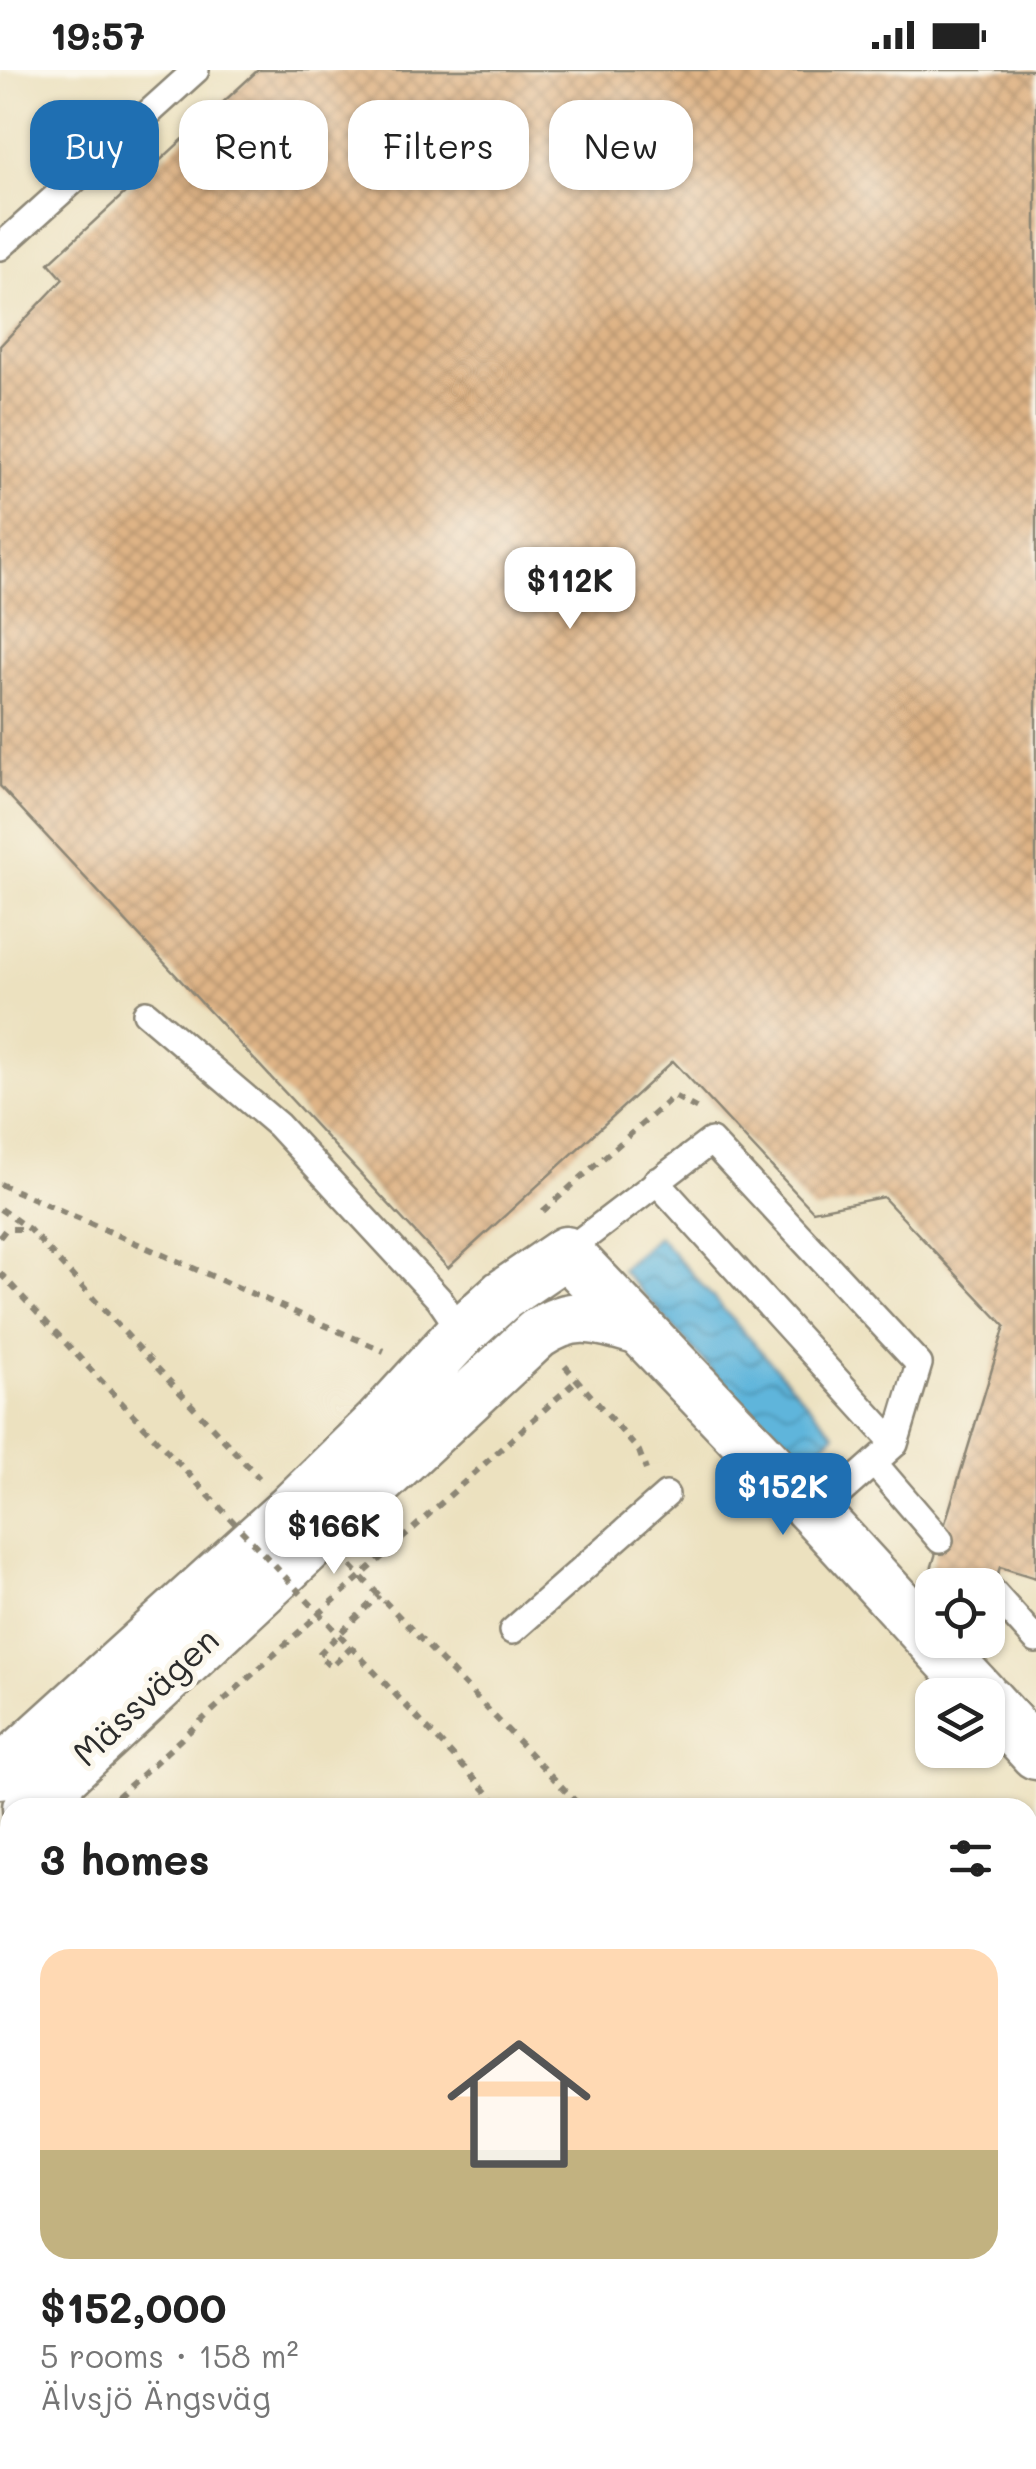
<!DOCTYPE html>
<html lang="en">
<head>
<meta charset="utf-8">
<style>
  body { margin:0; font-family:Mali,sans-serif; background:#f2f2f2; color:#222; height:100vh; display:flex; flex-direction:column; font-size:38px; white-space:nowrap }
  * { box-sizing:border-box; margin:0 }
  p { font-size:32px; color:#767676 }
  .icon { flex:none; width:55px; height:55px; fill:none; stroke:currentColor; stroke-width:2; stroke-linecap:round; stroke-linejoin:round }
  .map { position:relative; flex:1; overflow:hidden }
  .details { position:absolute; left:0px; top:1728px; width:1038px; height:672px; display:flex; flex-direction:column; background:#fff; border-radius:30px 30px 0 0; box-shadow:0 2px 8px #0004 }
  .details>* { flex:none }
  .banner { position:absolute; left:30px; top:30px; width:978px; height:90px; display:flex; gap:20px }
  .buttons { position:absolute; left:915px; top:1498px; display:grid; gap:20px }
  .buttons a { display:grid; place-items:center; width:90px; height:90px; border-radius:20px; background:#fff; box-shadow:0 2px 8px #0004; font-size:50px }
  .price { position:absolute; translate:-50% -85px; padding:0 22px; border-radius:20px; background:#fff; color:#222; font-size:32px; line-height:65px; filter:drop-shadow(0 2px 5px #0008) }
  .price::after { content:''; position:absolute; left:50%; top:60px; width:30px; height:22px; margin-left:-15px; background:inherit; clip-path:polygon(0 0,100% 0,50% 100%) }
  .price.selected { background:#1f6fb2; color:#fff }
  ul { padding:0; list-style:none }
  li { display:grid; align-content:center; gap:20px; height:530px; padding:0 40px }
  li span { display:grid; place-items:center; height:310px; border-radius:30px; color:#555 }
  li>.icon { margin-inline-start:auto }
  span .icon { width:180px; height:180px; fill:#fffc; stroke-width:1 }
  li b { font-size:42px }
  h2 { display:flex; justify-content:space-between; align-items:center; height:120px; padding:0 40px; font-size:42px }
  .chip { padding:0 35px; border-radius:30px; background:#fff; box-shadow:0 2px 8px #0004; font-size:35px; line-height:90px }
  .chip.selected { background:#1f6fb2; color:#fff }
  .status { display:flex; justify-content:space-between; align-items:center; height:70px; padding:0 50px; background:#fff; direction:ltr }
  .status svg { height:28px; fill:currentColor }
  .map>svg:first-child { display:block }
</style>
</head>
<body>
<div class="status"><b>19:57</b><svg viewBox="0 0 49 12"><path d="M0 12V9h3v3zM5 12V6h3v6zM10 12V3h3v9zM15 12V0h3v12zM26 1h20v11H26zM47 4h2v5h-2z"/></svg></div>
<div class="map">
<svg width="1036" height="2399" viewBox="0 0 1036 2399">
  <defs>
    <pattern id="water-waves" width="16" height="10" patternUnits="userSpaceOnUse" patternTransform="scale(2.5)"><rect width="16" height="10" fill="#5eb5db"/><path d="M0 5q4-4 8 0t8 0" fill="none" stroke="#4e93b2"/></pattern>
    <pattern id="building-cross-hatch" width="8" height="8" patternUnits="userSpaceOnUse" patternTransform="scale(2.5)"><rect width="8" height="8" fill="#dfb486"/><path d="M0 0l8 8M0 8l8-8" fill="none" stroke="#b5936e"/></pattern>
  </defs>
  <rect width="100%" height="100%" fill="#fbf7ec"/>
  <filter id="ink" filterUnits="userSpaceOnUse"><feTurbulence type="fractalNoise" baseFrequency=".01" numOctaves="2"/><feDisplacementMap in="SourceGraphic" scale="20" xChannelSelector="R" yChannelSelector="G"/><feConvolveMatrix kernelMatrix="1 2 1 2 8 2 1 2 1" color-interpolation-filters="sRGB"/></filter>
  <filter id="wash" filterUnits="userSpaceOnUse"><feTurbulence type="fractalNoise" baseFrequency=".0048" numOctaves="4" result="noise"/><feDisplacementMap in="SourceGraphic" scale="40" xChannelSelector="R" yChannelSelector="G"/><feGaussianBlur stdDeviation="2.25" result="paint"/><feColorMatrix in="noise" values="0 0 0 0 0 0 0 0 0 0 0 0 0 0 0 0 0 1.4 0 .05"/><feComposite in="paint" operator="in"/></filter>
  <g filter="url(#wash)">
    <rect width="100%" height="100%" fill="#ece1bf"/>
    <path fill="url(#water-waves)" stroke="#447083" stroke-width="2.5" d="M 658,1166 L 835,1364 L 798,1397 L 621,1199 Z"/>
    <g id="blocks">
      <path fill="url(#building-cross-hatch)" d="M 258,0 L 1036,0 L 1036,1508 L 1000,1497 L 988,1533 L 988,1515 L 932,1515 L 932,1522 L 925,1519 L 1005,1256 L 883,1127 L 813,1141 L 673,991 L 448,1198 L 0,716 L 0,276 L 63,209 L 49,193 Z
        M 10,1969 L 10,2372 L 0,2382 L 0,1978 Z
        M 97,2390 L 415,2390 L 423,2399 L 87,2399 Z
        M 480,2390 L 566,2390 L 556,2399 L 470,2399 Z"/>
    </g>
  </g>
  <g filter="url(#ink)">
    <use href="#blocks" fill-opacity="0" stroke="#8c8675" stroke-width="2.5"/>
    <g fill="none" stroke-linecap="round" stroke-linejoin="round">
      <g stroke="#8c8675" stroke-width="30">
        <path id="lane" d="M 0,177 L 196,0
          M 146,943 L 278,1055 L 439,1229 L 467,1270
          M 656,1111 L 895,1374
          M 566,1182 L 711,1071 L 919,1294 L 895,1374 L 816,1444
          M 874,1393 L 940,1470
          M 992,1521 L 1036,1570
          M 512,1561 L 666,1425
          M 1028,1839 L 1036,1832
          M 1028,1860 L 1036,1870
          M 1028,1985 L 1036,1977
          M 585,2399 L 594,2390"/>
      </g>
      <g stroke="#8c8675" stroke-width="55">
        <path id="street" d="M 988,1631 L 1036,1684
          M 0,1703 L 292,1438 L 378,1354 L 461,1263 L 503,1225 L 566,1182 L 816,1444 L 982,1625
          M 28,1738 L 537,1264 C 576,1238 597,1248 640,1260"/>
      </g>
      <g stroke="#8c8675" stroke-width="60">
        <path id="primary" d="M 1028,2296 L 1036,2287
          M 925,2399 L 934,2390
          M 1010,2399 L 1019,2390"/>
      </g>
      <path stroke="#8c8675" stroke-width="6" stroke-dasharray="8 8" stroke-linecap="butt" d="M 0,1114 L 384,1281
        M 0,1139 L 29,1159 L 259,1408
        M 543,1141 L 674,1026 L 703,1042
        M 0,1167 L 6,1159 L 29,1159
        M 565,1296 L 639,1381 L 646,1400
        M 351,1496 L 582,1738
        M 352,1577 L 331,1597 L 318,1585 L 379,1525
        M 105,1738 L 577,1310
        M 0,1835 L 10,1826
        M 1028,2127 L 1036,2120"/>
      <use href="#lane" stroke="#fff" stroke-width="25"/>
      <use href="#street" stroke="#fff" stroke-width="50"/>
      <use href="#primary" stroke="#fff" stroke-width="55"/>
      <path stroke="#8c8675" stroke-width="6" stroke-dasharray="8 8" stroke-linecap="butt" d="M 0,1203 L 502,1738
        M 1028,2295 L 1036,2304"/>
    </g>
  </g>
  <g text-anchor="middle" stroke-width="10" stroke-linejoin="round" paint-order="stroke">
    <g font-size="35" fill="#2b2b2b" stroke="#fbf7ec">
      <text transform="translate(146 1627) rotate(-43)" y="12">Mässvägen</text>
    </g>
  </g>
</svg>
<div class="buttons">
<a><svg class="icon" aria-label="locate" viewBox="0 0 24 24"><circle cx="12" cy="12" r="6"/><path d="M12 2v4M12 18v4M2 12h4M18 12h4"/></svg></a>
<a><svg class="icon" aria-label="layers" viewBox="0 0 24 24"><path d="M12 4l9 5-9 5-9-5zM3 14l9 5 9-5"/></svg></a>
</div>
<b class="price" style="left:570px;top:562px">$112K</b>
<b class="price selected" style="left:783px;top:1468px">$152K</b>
<b class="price" style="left:334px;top:1507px">$166K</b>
<div class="banner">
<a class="chip selected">Buy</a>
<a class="chip">Rent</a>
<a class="chip">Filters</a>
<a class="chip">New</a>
</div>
<section class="details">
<h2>3 homes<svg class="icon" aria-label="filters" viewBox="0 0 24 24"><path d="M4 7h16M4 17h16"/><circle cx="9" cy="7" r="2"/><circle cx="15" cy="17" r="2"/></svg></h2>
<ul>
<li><span style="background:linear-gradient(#ffd9b3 65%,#c2b280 0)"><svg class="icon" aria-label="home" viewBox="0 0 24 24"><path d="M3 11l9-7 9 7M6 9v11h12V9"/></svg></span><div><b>$152,000</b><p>5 rooms · 158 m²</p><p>Älvsjö Ängsväg</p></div></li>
</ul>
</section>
</div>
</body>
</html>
